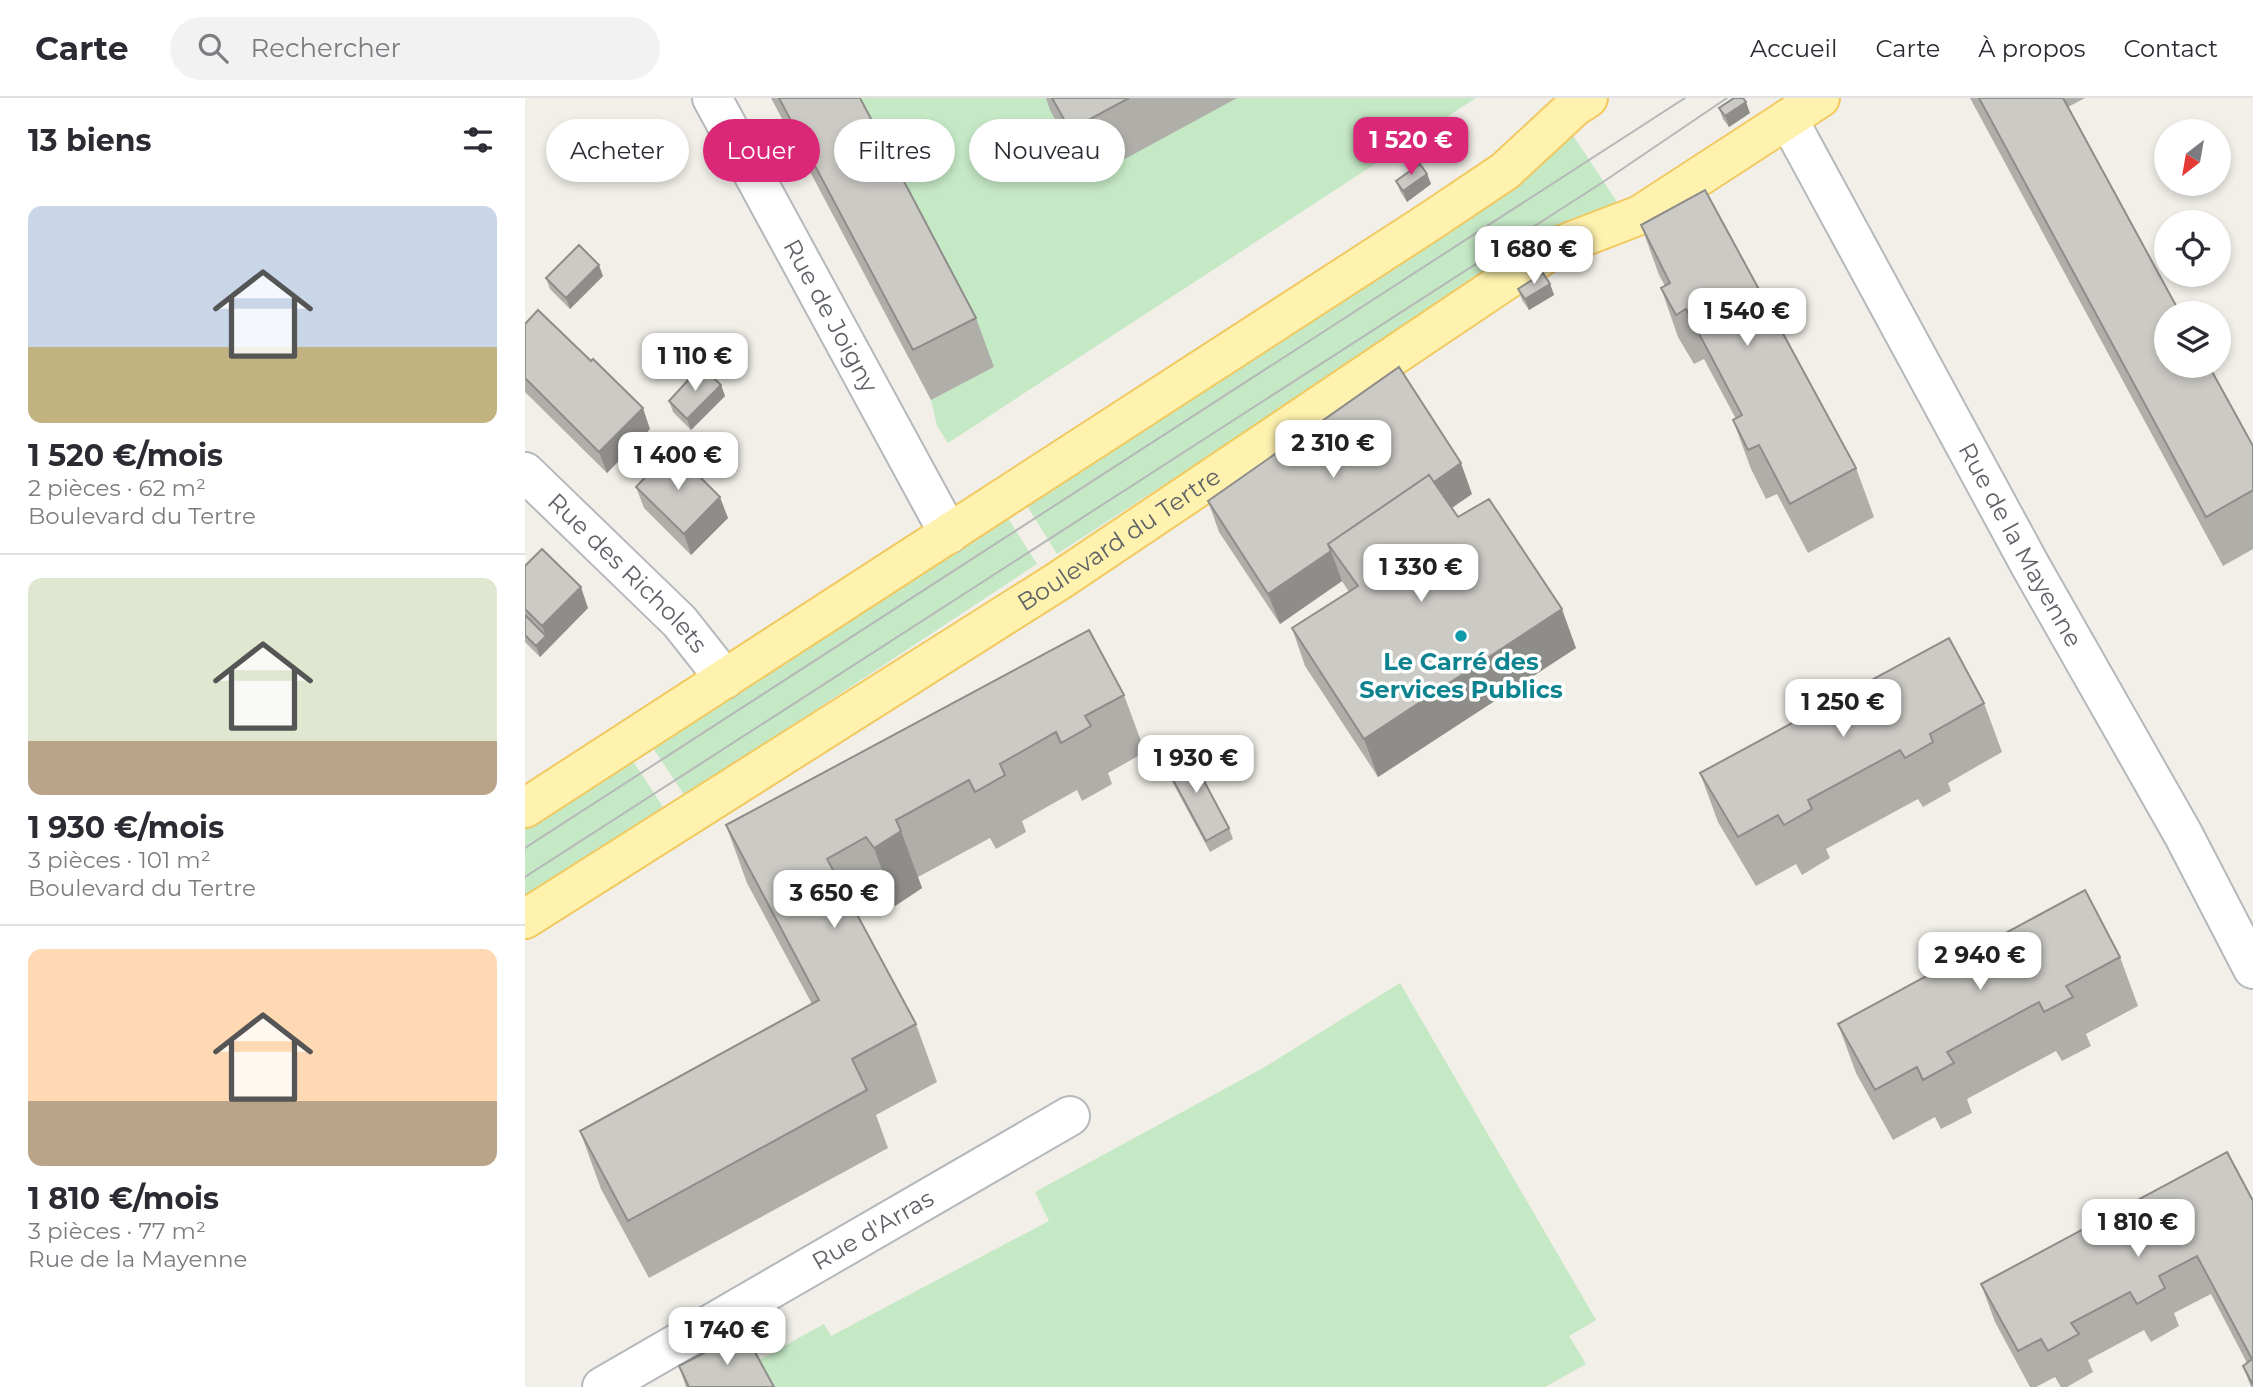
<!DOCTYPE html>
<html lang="fr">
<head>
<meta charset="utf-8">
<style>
  body { margin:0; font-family:Montserrat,sans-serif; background:#f2f2f3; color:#2b2b33; height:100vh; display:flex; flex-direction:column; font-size:26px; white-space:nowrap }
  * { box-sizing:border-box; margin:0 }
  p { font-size:23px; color:#7c7c81 }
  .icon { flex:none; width:38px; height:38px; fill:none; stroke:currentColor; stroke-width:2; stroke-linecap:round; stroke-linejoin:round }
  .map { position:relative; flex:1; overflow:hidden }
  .details { display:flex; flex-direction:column; background:#fff; width:525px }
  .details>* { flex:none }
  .banner { position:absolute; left:21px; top:21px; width:665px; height:63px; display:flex; gap:14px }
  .needle { width:46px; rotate:211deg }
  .tools { position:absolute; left:1629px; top:21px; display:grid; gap:14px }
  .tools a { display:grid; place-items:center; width:77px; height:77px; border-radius:50%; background:#fff; box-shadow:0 4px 10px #0003; font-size:35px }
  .price { position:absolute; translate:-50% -60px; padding:0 16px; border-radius:14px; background:#fff; color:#222; font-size:23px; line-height:46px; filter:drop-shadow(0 2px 4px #0008) }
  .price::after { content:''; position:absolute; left:50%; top:42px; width:21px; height:16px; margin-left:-10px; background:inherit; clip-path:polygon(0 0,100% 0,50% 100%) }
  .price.current { background:#db2777; color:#fff }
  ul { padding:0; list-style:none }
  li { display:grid; align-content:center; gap:14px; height:371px; padding:0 28px }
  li+li { border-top:2px solid #e1e1e2 }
  li span { display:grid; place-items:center; height:217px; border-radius:14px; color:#555 }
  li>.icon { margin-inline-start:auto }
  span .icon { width:126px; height:126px; fill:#fffc; stroke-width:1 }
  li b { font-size:30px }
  h2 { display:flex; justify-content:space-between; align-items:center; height:84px; padding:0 28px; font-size:30px }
  .pill { padding:0 24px; border-radius:32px; background:#fff; box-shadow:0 4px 10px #0003; font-size:24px; line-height:63px }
  .pill.current { background:#db2777; color:#fff }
  header { display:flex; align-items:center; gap:42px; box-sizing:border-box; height:98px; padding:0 35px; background:#fff; border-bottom:2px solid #e1e1e2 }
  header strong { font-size:33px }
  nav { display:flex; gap:38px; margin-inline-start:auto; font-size:24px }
  .search { width:490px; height:63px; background:#f2f2f3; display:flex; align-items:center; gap:18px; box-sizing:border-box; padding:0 24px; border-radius:38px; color:#7c7c81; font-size:26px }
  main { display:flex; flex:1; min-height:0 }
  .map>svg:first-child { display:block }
</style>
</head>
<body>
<header>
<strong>Carte</strong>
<div class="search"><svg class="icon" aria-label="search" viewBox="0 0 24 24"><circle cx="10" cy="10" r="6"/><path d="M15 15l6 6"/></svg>Rechercher</div>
<nav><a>Accueil</a><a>Carte</a><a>À propos</a><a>Contact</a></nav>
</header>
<main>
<section class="details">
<h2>13 biens<svg class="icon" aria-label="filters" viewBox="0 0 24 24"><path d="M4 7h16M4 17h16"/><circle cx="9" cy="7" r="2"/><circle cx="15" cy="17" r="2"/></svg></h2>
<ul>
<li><span style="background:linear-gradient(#c9d6e8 65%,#c2b280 0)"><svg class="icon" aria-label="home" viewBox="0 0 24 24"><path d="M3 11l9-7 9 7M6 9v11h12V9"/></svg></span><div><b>1 520 €/mois</b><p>2 pièces · 62 m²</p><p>Boulevard du Tertre</p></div></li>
<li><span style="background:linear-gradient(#dfe7d0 75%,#b9a48a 0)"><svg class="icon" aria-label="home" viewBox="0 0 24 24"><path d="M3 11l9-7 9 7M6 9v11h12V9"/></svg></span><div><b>1 930 €/mois</b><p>3 pièces · 101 m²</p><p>Boulevard du Tertre</p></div></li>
<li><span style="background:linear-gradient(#ffd9b3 70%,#b9a48a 0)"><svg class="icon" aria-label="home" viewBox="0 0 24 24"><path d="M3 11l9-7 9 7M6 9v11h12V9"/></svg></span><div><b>1 810 €/mois</b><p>3 pièces · 77 m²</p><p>Rue de la Mayenne</p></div></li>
</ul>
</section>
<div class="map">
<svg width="1728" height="1289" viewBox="0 0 1728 1289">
  <rect width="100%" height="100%" fill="#f1efe8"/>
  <path fill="#c5e8c5" d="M 327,0 L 951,0 L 423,345 L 412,328 L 406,302 L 469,269 Z
    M 1045,33 L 1094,107 L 1015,143 L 532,456 L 499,403 Z
    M 479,414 L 512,466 L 160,698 L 126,647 Z
    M 104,657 L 138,709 L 0,799 L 0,724 Z
    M 875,885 L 1071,1222 L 1044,1238 L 1061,1266 L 1020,1289 L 244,1289 L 230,1264 L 299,1226 L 306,1238 L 524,1123 L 510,1094 L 738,970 Z"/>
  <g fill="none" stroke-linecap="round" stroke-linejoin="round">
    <g stroke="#b5b8bc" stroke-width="42">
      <g id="minor">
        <path id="s1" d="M 187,0 L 424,436"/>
        <path id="s2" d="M 1263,21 L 1505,467 L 1658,736 L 1728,871"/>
        <path id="s3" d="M 0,374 L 155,524 L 200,581"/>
        <path id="s4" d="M 77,1289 L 545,1018"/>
      </g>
    </g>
    <g stroke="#f2c960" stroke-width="42">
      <g id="major">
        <path d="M 0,710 L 904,124 L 980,73 L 1049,9 L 1063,0"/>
        <path id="s5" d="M 0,821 L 535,482 L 1029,150 L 1115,117 L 1295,0"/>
      </g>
    </g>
    <use href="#minor" stroke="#fff" stroke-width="38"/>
    <use href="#major" stroke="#fff2af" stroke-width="38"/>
    <path stroke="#b6b7b8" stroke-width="2" d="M 0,750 L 1160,0
      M 0,779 L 1078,84 L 1202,0"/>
  </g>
  <path fill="#afaea9" d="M 246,0 L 335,0 L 451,220 L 469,269 L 406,302 Z
    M 521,0 L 712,0 L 563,81 L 525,12 Z
    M 1445,0 L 1560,0 L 1543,9 L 1728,348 L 1728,451 L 1698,468 Z
    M 1194,10 L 1225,15 L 1204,29 L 1198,21 Z
    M 902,76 L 906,86 L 882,104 L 875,93 L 871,83 Z
    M 1116,127 L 1331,370 L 1349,419 L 1283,455 L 1252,396 L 1241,401 L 1226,371 L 1208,322 L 1211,321 L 1179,261 L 1169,266 L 1153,239 L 1136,190 L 1140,188 L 1134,177 Z
    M 78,178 L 45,211 L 25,191 L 21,180 Z
    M 1025,186 L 1029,197 L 1004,212 L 997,202 L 993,191 Z
    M 0,226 L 125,331 L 82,375 L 0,294 Z
    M 196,287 L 200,298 L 166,332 L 148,314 L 144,303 Z
    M 111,389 L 203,420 L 166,457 L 119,410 Z
    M 947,396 L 927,410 L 933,419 L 1051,550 L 853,679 L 780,568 L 767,530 L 824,494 L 817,483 L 755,526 L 694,434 L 683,403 Z
    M 0,468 L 63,510 L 15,559 L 0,544 Z
    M 599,597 L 620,654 L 583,675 L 587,686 L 557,703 L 552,692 L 497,723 L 501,734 L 471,751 L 465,740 L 393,779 L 397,790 L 370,808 L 362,797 L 331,814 L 391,926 L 412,984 L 351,1017 L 363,1050 L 124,1180 L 76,1091 L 55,1033 L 287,906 L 222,785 L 201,727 Z
    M 1459,605 L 1477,654 L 1423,685 L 1426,693 L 1398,709 L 1393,701 L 1301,751 L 1305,760 L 1277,777 L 1271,766 L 1231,788 L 1193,724 L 1175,675 Z
    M 638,663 L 704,730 L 708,741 L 685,754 L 642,674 Z
    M 1595,859 L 1613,908 L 1561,936 L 1566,948 L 1537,963 L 1531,953 L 1442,1001 L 1447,1015 L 1416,1031 L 1410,1019 L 1368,1042 L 1331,975 L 1313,926 Z
    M 1728,1103 L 1728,1289 L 1726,1289 L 1718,1268 L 1722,1265 L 1686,1196 L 1649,1215 L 1654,1228 L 1626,1244 L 1619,1232 L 1563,1262 L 1568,1274 L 1542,1289 L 1536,1289 L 1530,1279 L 1511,1289 L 1505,1289 L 1470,1224 L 1456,1186 Z
    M 154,1268 L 249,1289 L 161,1289 Z"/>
  <path fill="#8f8d8a" d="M 1221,4 L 1225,15 L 1204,29 L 1200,18 Z
    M 902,76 L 906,86 L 882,104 L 878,93 Z
    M 74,167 L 78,178 L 45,211 L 41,200 Z
    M 1025,186 L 1029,197 L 1004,212 L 1000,201 Z
    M 196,287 L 200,298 L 166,332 L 162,321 Z
    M 118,310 L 125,331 L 82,375 L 74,354 Z
    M 936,365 L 947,396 L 826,478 L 808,452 Z
    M 195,399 L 203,420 L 166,457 L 159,436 Z
    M 806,453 L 817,483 L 755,526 L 743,496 Z
    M 56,489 L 63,510 L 15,559 L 11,548 L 21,538 L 17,528 Z
    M 1037,511 L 1051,550 L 853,679 L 839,641 Z
    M 376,733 L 397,790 L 370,808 L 349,750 Z"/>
  <path fill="#cccac5" stroke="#8f8d8a" stroke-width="2" d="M 254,0 L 335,0 L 451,220 L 388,252 Z
    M 527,0 L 604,0 L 545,32 Z
    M 1209,0 L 1218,0 L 1221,4 L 1200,18 L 1194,10 Z
    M 1454,0 L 1538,0 L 1655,215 L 1642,215 L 1642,268 L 1684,268 L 1728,348 L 1728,392 L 1681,419 Z
    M 895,66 L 902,76 L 878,93 L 871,83 Z
    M 1180,92 L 1331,370 L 1265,406 L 1234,347 L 1223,352 L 1208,322 L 1217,317 L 1161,211 L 1151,217 L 1136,190 L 1145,185 L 1116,127 Z
    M 54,147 L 74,167 L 41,200 L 21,180 Z
    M 1018,175 L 1025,186 L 1000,201 L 993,191 Z
    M 13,212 L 66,263 L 68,261 L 118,310 L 74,354 L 0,280 L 0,226 Z
    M 176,268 L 196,287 L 162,321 L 144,303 Z
    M 874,269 L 936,365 L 909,384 L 904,377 L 803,446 L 806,453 L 743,496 L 683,403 Z
    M 147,351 L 195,399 L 159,436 L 111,389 Z
    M 904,377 L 933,419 L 964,401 L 1037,511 L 839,641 L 767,530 L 833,488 L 803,446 Z
    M 17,451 L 56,489 L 17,528 L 0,511 L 0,468 Z
    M 0,517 L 21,538 L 11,548 L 0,537 Z
    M 564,532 L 599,597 L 560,618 L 566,628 L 536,645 L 531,634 L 475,666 L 480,677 L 450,694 L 444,682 L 371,722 L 376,733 L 349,750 L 341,739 L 302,761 L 391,926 L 327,961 L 342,992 L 103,1123 L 55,1033 L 294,902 L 201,727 Z
    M 1424,540 L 1459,605 L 1405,636 L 1408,644 L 1380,660 L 1375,652 L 1283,702 L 1287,711 L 1259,727 L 1253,717 L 1213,739 L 1175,675 Z
    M 662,651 L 704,730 L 681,743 L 638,663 Z
    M 1560,792 L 1595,859 L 1541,888 L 1548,899 L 1519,914 L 1514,904 L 1422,954 L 1429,965 L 1398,982 L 1392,969 L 1350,992 L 1313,926 Z
    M 1702,1054 L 1728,1103 L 1728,1287 L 1718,1268 L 1727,1261 L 1672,1158 L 1634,1178 L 1640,1190 L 1612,1206 L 1605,1194 L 1546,1225 L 1554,1236 L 1523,1253 L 1516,1241 L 1493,1253 L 1456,1186 Z
    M 219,1234 L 249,1289 L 164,1289 L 154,1268 Z"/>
  <circle fill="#0f9aa8" stroke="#fff" stroke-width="2.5" cx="936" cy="538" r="7"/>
  <g text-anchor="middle" stroke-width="7" stroke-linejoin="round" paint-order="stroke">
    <g font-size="24" fill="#5f6368" stroke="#fff">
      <text dy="8" stroke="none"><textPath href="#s1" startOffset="248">Rue de Joigny</textPath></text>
      <text dy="8" stroke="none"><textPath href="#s5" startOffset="705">Boulevard du Tertre</textPath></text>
      <text dy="8" stroke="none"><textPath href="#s2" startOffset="485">Rue de la Mayenne</textPath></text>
      <text dy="8" stroke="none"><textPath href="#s3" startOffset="144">Rue des Richolets</textPath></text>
      <text dy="8" stroke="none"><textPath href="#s4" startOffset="313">Rue d'Arras</textPath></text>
    </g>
    <g font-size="24" font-weight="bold" fill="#0d838f" stroke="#fff">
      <text x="936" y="572">Le Carré des<tspan x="936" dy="28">Services Publics</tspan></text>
    </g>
  </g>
</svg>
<div class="tools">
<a><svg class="needle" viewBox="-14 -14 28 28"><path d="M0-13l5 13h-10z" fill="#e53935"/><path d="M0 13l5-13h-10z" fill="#7c7c81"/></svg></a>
<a><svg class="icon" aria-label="locate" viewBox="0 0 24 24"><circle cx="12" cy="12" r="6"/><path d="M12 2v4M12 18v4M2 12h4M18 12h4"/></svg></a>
<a><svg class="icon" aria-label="layers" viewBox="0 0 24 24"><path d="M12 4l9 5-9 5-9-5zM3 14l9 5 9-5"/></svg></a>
</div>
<b class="price current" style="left:886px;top:79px">1 520 €</b>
<b class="price" style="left:1009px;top:188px">1 680 €</b>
<b class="price" style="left:1222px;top:250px">1 540 €</b>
<b class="price" style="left:170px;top:295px">1 110 €</b>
<b class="price" style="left:808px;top:382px">2 310 €</b>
<b class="price" style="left:153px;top:394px">1 400 €</b>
<b class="price" style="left:896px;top:506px">1 330 €</b>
<b class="price" style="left:1318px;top:641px">1 250 €</b>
<b class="price" style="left:671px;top:697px">1 930 €</b>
<b class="price" style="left:309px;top:832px">3 650 €</b>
<b class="price" style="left:1455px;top:894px">2 940 €</b>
<b class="price" style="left:1613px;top:1161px">1 810 €</b>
<b class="price" style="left:202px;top:1269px">1 740 €</b>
<div class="banner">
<a class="pill">Acheter</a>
<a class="pill current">Louer</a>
<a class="pill">Filtres</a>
<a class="pill">Nouveau</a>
</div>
</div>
</main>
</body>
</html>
